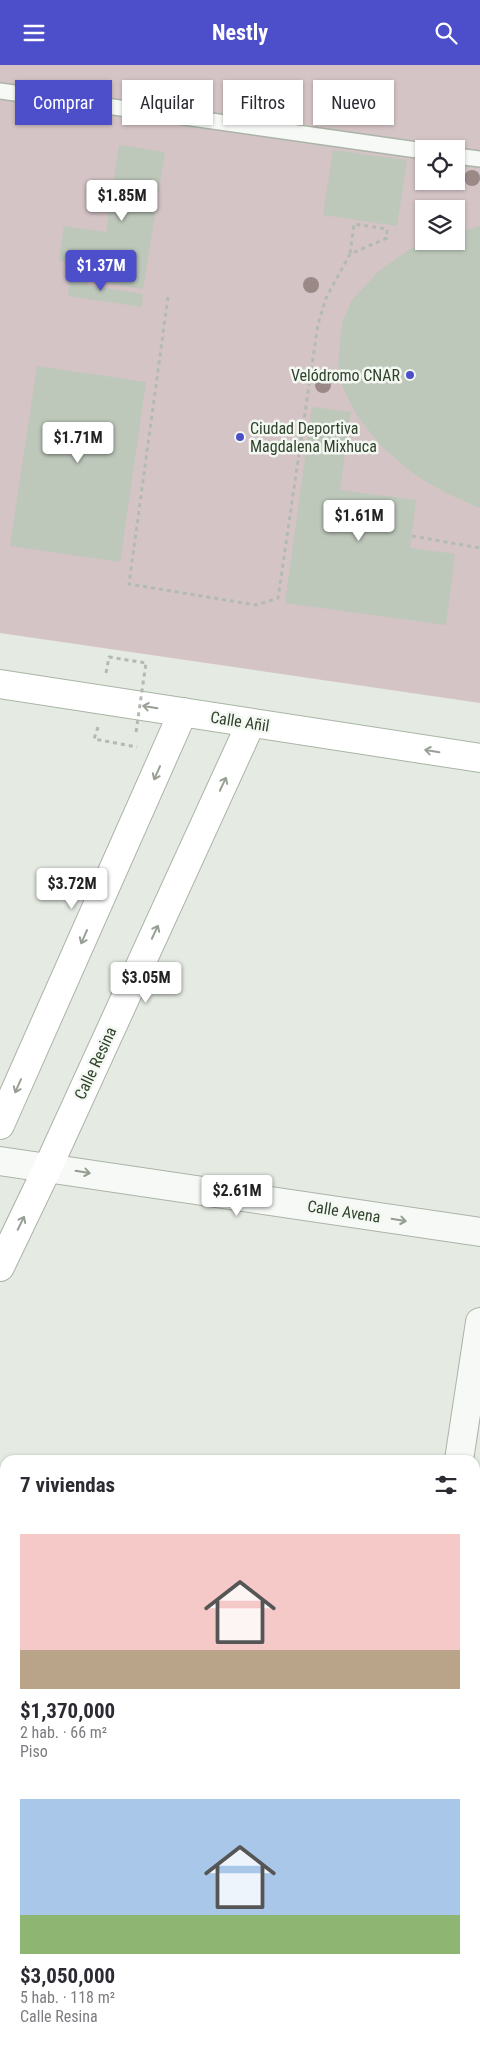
<!DOCTYPE html>
<html lang="es">
<head>
<meta charset="utf-8">
<style>
  body { margin:0; font-family:"Roboto Condensed",sans-serif; background:#f7f7f7; color:#2b2b33; height:100vh; display:flex; flex-direction:column; font-size:19px; white-space:nowrap }
  * { box-sizing:border-box; margin:0 }
  p { font-size:16px; color:#7c7c81 }
  .icon { flex:none; width:28px; height:28px; fill:none; stroke:currentColor; stroke-width:2; stroke-linecap:round; stroke-linejoin:round }
  .map { position:relative; flex:1; overflow:hidden }
  .panel { position:absolute; left:0px; top:1390px; width:480px; height:600px; display:flex; flex-direction:column; background:#fff; border-radius:15px 15px 0 0; box-shadow:0 1px 4px #0004 }
  .panel>* { flex:none }
  .banner { position:absolute; left:15px; top:15px; width:450px; height:45px; display:flex; gap:10px }
  .tools { position:absolute; left:415px; top:75px; display:grid; gap:10px }
  .tools a { display:grid; place-items:center; width:50px; height:50px; border-radius:0px; background:#fff; box-shadow:0 1px 4px #0004; font-size:25px }
  .price { position:absolute; translate:-50% -42px; padding:0 11px; border-radius:5px; background:#fff; color:#222; font-size:16px; line-height:32px; filter:drop-shadow(0 1px 2px #0008) }
  .price::after { content:''; position:absolute; left:50%; top:30px; width:15px; height:11px; margin-left:-8px; background:inherit; clip-path:polygon(0 0,100% 0,50% 100%) }
  .price.selected { background:#4d4eca; color:#fff }
  ul { padding:0; list-style:none }
  li { display:grid; align-content:center; gap:10px; height:265px; padding:0 20px }
  li span { display:grid; place-items:center; height:155px; border-radius:0px; color:#555 }
  li>.icon { margin-inline-start:auto }
  span .icon { width:90px; height:90px; fill:#fffc; stroke-width:1 }
  li b { font-size:21px }
  h2 { display:flex; justify-content:space-between; align-items:center; height:60px; padding:0 20px; font-size:21px }
  .tag { padding:0 18px; border-radius:0px; background:#fff; box-shadow:0 1px 4px #0004; font-size:18px; line-height:45px }
  .tag.selected { background:#4d4eca; color:#fff }
  header { display:flex; justify-content:space-between; align-items:center; height:65px; padding:0 20px; background:#4d4eca; color:#fff; font-size:22px; font-weight:700 }
  .map>svg:first-child { display:block }
</style>
</head>
<body>
<header><svg class="icon" aria-label="menu" viewBox="0 0 24 24"><path d="M4 6h16M4 12h16M4 18h16"/></svg>Nestly<svg class="icon" aria-label="search" viewBox="0 0 24 24"><circle cx="10" cy="10" r="6"/><path d="M15 15l6 6"/></svg></header>
<div class="map">
<svg width="480" height="1990" viewBox="0 0 480 1990">
  <rect width="100%" height="100%" fill="#e5eae3"/>
  <path fill="#d4c4c6" fill-rule="evenodd" d="M 0,0 L 480,0 L 480,638 L 0,568 ZM 424,84 L 456,84 L 456,116 L 424,116 ZM 424,144 L 456,144 L 456,176 L 424,176 Z"/>
  <path fill="#bdc7ba" d="M 119,80 L 165,87 L 143,224 L 99,217 L 101,202 L 59,196 L 64,161 L 106,167 Z
    M 333,85 L 407,95 L 397,161 L 323,150 Z
    M 480,161 L 480,443 L 448,429 L 415,410 L 383,383 L 357,351 L 343,323 L 338,298 L 342,258 L 352,235 L 379,206 L 410,184 L 430,176 L 456,176 L 456,167 Z
    M 71,206 L 89,209 L 87,220 L 143,229 L 142,242 L 68,231 Z
    M 37,301 L 146,317 L 120,497 L 10,481 Z
    M 312,342 L 351,347 L 340,425 L 416,435 L 410,483 L 455,489 L 446,560 L 285,538 Z"/>
  <g fill="none" stroke-linecap="round" stroke-linejoin="round">
    <g stroke="#abb4a8" stroke-width="18">
      <path id="lane" d="M 0,26 L 424,86
        M 456,91 L 480,94
        M 156,1990 L 157,1985"/>
    </g>
    <g stroke="#abb4a8" stroke-width="30">
      <path id="street" d="M 0,1096 L 480,1167
        M 459,1395 L 480,1257
        M 0,1561 L 5,1562
        M 475,1631 L 480,1632
        M 0,1979 L 5,1980
        M 41,1985 L 78,1990
        M 256,1990 L 257,1985"/>
    </g>
    <g stroke="#abb4a8" stroke-width="30">
      <path id="secondary" d="M 0,1060 L 183,647
        M 0,1202 L 48,1102 L 251,658"/>
    </g>
    <g stroke="#a7b6a2" stroke-width="30">
      <path id="primary" d="M 0,619 L 480,693"/>
    </g>
    <path stroke="#b3bbb0" stroke-width="3" stroke-dasharray="4 4" stroke-linecap="butt" d="M 168,232 L 129,519 L 256,540 L 278,533 L 318,259 L 326,233 L 350,189 L 387,173 L 387,164 L 354,159 L 350,189
      M 412,471 L 480,483
      M 106,608 L 109,592 L 146,598
      M 98,662 L 94,674 L 137,682"/>
    <use href="#lane" stroke="#f6f9f5" stroke-width="15"/>
    <use href="#street" stroke="#f6f9f5" stroke-width="28"/>
    <use href="#secondary" stroke="#fff" stroke-width="28"/>
    <use href="#primary" stroke="#fff" stroke-width="28"/>
    <path stroke="#b3bbb0" stroke-width="3" stroke-dasharray="4 4" stroke-linecap="butt" d="M 136,667 L 146,598"/>
  </g>
  <g fill="#9a8987">
    <circle cx="472" cy="113" r="8"/>
    <circle cx="311" cy="220" r="8"/>
    <circle cx="323" cy="320" r="8"/>
  </g>
  <defs><path id="oneway-shaft" d="M-6 0H5M1.5-3L5.5 0L1.5 3" fill="none" stroke-width="1.6" stroke-linecap="round" stroke-linejoin="round" transform="scale(1.25)"/></defs>
  <g stroke="#98a095">
    <use href="#oneway-shaft" transform="translate(150 642) rotate(-171)"/>
    <use href="#oneway-shaft" transform="translate(432 686) rotate(-171)"/>
    <use href="#oneway-shaft" transform="translate(157 708) rotate(114)"/>
    <use href="#oneway-shaft" transform="translate(223 719) rotate(-65)"/>
    <use href="#oneway-shaft" transform="translate(155 867) rotate(-65)"/>
    <use href="#oneway-shaft" transform="translate(84 872) rotate(114)"/>
    <use href="#oneway-shaft" transform="translate(18 1021) rotate(114)"/>
    <use href="#oneway-shaft" transform="translate(21 1158) rotate(-64)"/>
  </g>
  <g stroke="#939e90">
    <use href="#oneway-shaft" transform="translate(83 1107) rotate(9)"/>
    <use href="#oneway-shaft" transform="translate(399 1155) rotate(9)"/>
  </g>
  <g fill="#4d4eca" stroke="#f4f8f2" stroke-width="2">
    <circle cx="410" cy="310" r="5"/>
    <circle cx="240" cy="372" r="5"/>
  </g>
  <g text-anchor="middle" stroke-width="5" stroke-linejoin="round" paint-order="stroke">
    <g font-size="16" fill="#30422b" stroke="#f4f8f2" text-anchor="end">
      <text x="400" y="316">Velódromo CNAR</text>
      <text x="250" y="369" text-anchor="start">Ciudad Deportiva<tspan x="250" dy="18">Magdalena Mixhuca</tspan></text>
    </g>
    <g font-size="16" fill="#30422b" stroke="#f4f8f2">
      <text transform="translate(240 656) rotate(9)" y="6">Calle Añil</text>
      <text transform="translate(95 998) rotate(-65)" y="6">Calle Resina</text>
      <text transform="translate(344 1146) rotate(9)" y="6">Calle Avena</text>
    </g>
  </g>
</svg>
<div class="tools">
<a><svg class="icon" aria-label="locate" viewBox="0 0 24 24"><circle cx="12" cy="12" r="6"/><path d="M12 2v4M12 18v4M2 12h4M18 12h4"/></svg></a>
<a><svg class="icon" aria-label="layers" viewBox="0 0 24 24"><path d="M12 4l9 5-9 5-9-5zM3 14l9 5 9-5"/></svg></a>
</div>
<b class="price" style="left:122px;top:157px">$1.85M</b>
<b class="price selected" style="left:101px;top:227px">$1.37M</b>
<b class="price" style="left:78px;top:399px">$1.71M</b>
<b class="price" style="left:359px;top:477px">$1.61M</b>
<b class="price" style="left:72px;top:845px">$3.72M</b>
<b class="price" style="left:146px;top:939px">$3.05M</b>
<b class="price" style="left:237px;top:1152px">$2.61M</b>
<div class="banner">
<a class="tag selected">Comprar</a>
<a class="tag">Alquilar</a>
<a class="tag">Filtros</a>
<a class="tag">Nuevo</a>
</div>
<section class="panel">
<h2>7 viviendas<svg class="icon" aria-label="filters" viewBox="0 0 24 24"><path d="M4 7h16M4 17h16"/><circle cx="9" cy="7" r="2"/><circle cx="15" cy="17" r="2"/></svg></h2>
<ul>
<li><span style="background:linear-gradient(#f6c9c9 75%,#b9a48a 0)"><svg class="icon" aria-label="home" viewBox="0 0 24 24"><path d="M3 11l9-7 9 7M6 9v11h12V9"/></svg></span><div><b>$1,370,000</b><p>2 hab. · 66 m²</p><p>Piso</p></div></li>
<li><span style="background:linear-gradient(#a9c7e8 75%,#8fb573 0)"><svg class="icon" aria-label="home" viewBox="0 0 24 24"><path d="M3 11l9-7 9 7M6 9v11h12V9"/></svg></span><div><b>$3,050,000</b><p>5 hab. · 118 m²</p><p>Calle Resina</p></div></li>
</ul>
</section>
</div>
</body>
</html>
